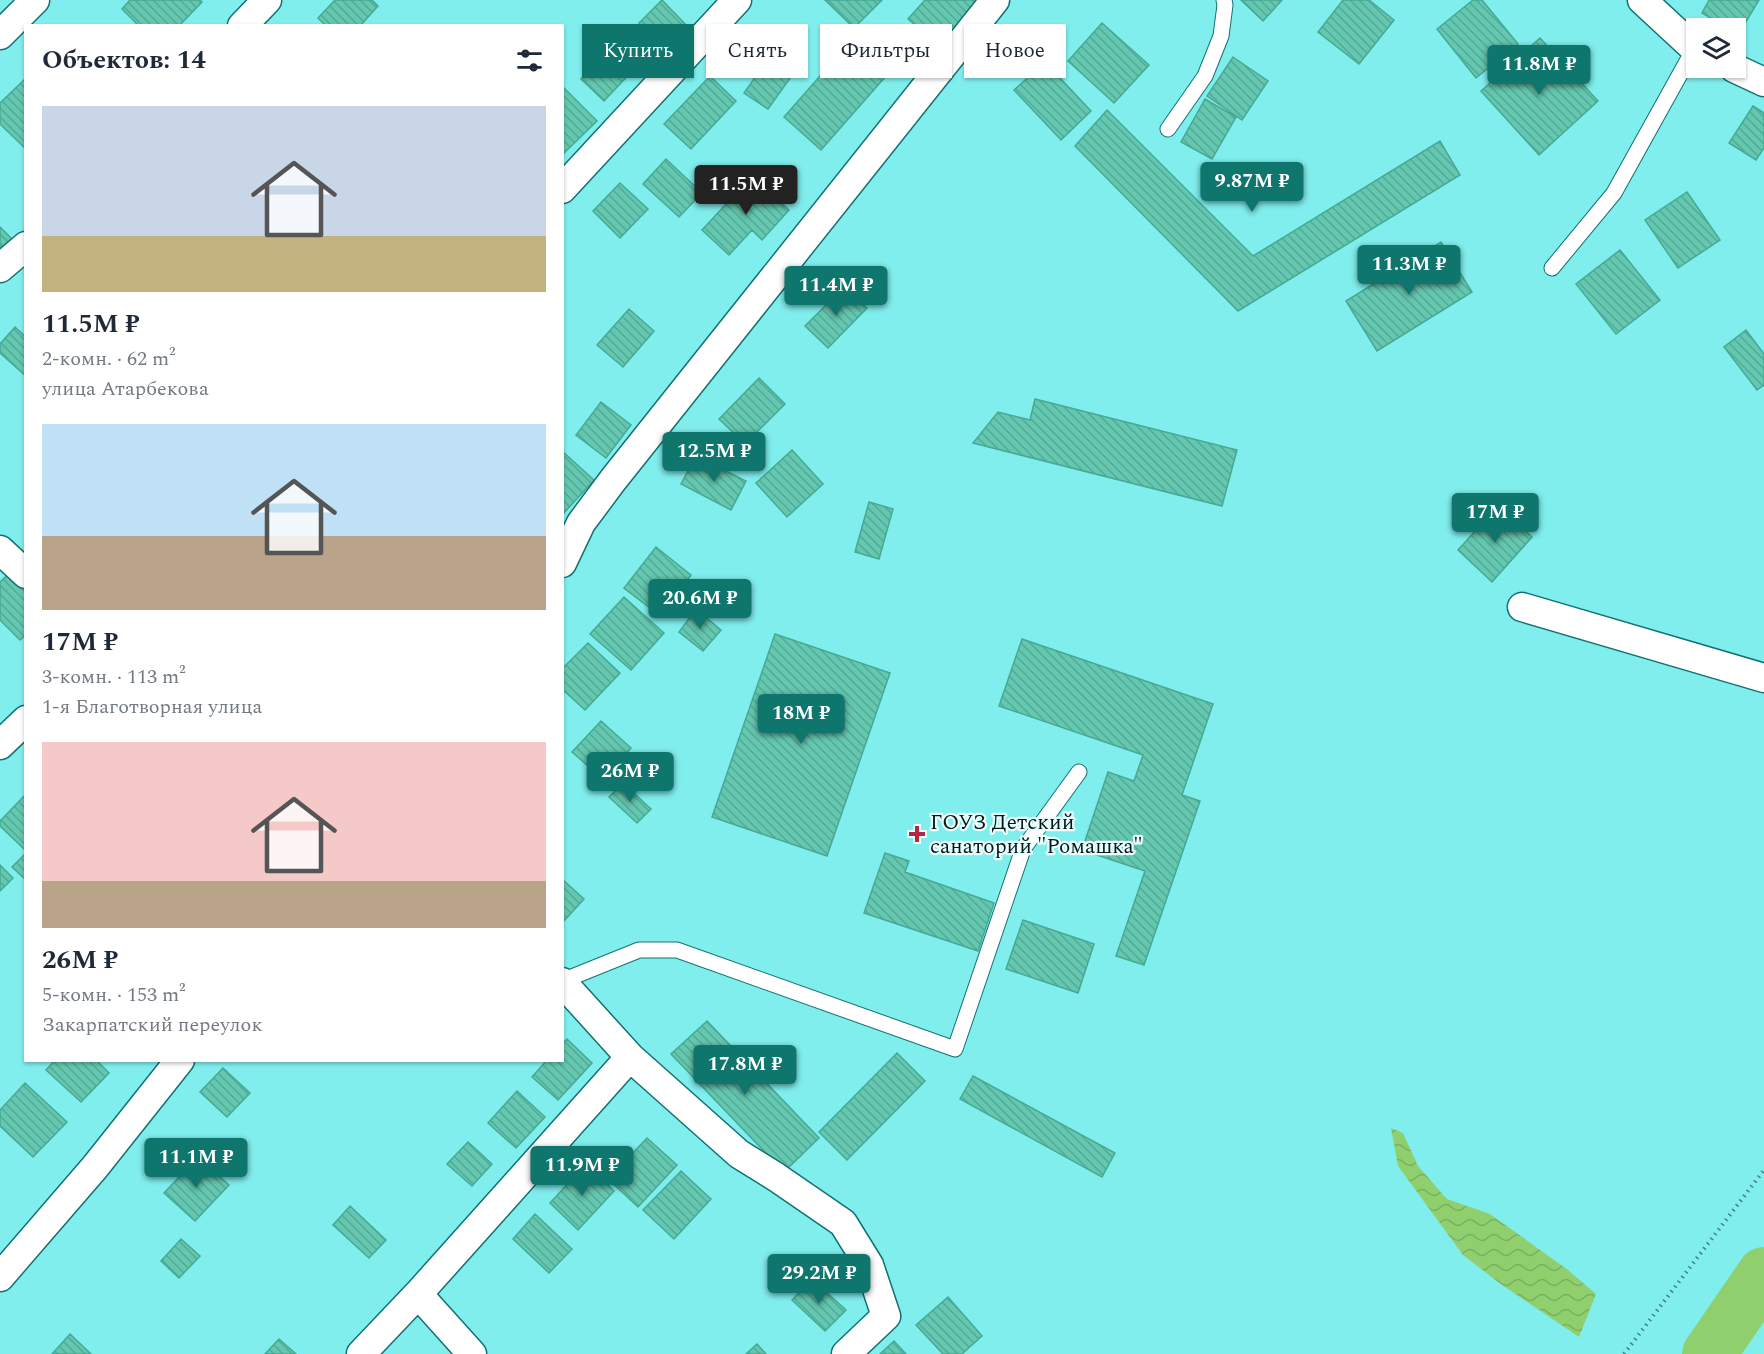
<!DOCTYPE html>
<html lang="ru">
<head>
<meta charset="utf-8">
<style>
  body { margin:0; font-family:Spectral,serif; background:#f2f2f3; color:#1f2937; height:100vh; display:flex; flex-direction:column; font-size:22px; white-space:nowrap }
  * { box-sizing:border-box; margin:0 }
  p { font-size:20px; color:#747a83 }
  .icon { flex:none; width:33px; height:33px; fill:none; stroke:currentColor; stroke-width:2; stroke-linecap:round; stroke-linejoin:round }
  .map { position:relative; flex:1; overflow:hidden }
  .drawer { position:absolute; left:24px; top:24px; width:540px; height:1038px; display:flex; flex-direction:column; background:#fff; border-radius:0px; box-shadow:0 2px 4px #0004 }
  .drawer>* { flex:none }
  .hud { position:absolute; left:582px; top:24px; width:570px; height:54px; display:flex; gap:12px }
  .fabs { position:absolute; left:1686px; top:18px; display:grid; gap:12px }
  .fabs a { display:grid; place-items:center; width:60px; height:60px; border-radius:0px; background:#fff; box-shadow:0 2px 4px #0004; font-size:30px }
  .price { position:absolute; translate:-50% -51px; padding:0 14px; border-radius:6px; background:#0f766e; color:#fff; font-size:20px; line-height:39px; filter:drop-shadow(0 2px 3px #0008) }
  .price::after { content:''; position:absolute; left:50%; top:36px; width:18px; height:14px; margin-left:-9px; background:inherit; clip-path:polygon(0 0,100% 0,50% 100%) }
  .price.selected { background:#222; color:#fff }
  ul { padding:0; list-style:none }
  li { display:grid; align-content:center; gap:12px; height:318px; padding:0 18px }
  li span { display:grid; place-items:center; height:186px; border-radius:0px; color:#555 }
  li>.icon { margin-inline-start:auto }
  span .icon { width:108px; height:108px; fill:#fffc; stroke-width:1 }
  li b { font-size:26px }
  h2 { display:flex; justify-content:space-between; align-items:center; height:72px; padding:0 18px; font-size:26px }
  .tag { padding:0 21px; border-radius:0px; background:#fff; box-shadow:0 2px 4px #0004; font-size:21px; line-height:54px }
  .tag.selected { background:#0f766e; color:#fff }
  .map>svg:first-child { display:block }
</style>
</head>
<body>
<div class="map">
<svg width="1764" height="1354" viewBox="0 0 1764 1354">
  <defs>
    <pattern id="water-waves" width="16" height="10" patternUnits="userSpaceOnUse" patternTransform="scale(1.5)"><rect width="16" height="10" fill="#8fcf6e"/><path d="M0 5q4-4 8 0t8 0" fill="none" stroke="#7ab15f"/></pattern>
    <pattern id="building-back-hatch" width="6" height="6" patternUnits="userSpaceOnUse" patternTransform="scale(1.5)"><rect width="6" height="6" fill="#64c7af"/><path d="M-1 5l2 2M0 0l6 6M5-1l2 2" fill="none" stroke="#55aa96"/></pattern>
  </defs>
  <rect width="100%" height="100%" fill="#81eeee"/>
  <path fill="url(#water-waves)" d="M 1391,1128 L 1403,1133 L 1418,1166 L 1447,1199 L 1490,1214 L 1568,1270 L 1596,1294 L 1579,1337 L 1502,1285 L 1463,1255 L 1398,1166 Z"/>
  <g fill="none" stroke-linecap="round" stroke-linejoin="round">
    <path stroke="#8fcf6e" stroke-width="54" d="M 1709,1354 L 1764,1274"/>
  </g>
  <path fill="url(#building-back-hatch)" stroke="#45aa94" stroke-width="1.5" d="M 130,0 L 200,0 L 202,2 L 179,26 L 139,26 L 122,9 Z
    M 335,0 L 372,0 L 378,6 L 360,26 L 326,26 L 318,18 Z
    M 662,0 L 688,27 L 665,50 L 639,23 Z
    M 825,0 L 882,0 L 854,28 Z
    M 925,0 L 992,0 L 947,52 L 908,19 Z
    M 1241,0 L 1282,0 L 1263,21 Z
    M 1343,0 L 1369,0 L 1394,20 L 1359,64 L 1318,32 Z
    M 1473,0 L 1482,0 L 1518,44 L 1476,78 L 1437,29 Z
    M 1709,0 L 1759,0 L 1738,35 L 1736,33 L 1736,28 L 1727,28 L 1702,13 Z
    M 1102,23 L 1149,65 L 1114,103 L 1068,61 Z
    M 1540,38 L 1598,101 L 1539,155 L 1481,91 Z
    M 615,43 L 638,65 L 604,101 L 581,79 Z
    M 849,43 L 886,76 L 821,150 L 784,117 Z
    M 1233,57 L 1268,81 L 1242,120 L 1207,96 Z
    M 767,60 L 791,77 L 768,109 L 744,93 Z
    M 1045,62 L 1091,111 L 1061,140 L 1014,90 Z
    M 710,76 L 736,101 L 691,149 L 664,124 Z
    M 26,78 L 26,149 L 0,124 L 0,103 Z
    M 562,86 L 597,121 L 562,155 Z
    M 1205,99 L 1236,117 L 1212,159 L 1181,142 Z
    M 1753,106 L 1764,113 L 1764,148 L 1756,160 L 1729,143 Z
    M 1107,110 L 1253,256 L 1440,141 L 1460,175 L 1238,311 L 1075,146 Z
    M 666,159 L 702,193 L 679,217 L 643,184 Z
    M 752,176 L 789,210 L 762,240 L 752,230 L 729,255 L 702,230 Z
    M 620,183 L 648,209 L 620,238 L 593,211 Z
    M 1687,192 L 1720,240 L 1678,268 L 1645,220 Z
    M 0,227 L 14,241 L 0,255 Z
    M 1441,242 L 1472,292 L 1377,351 L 1346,301 Z
    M 1620,250 L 1660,300 L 1616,334 L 1576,284 Z
    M 844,287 L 867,308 L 828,348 L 805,326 Z
    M 629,309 L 654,331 L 623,367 L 597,345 Z
    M 15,327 L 26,337 L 26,376 L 0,353 L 0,344 Z
    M 1746,330 L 1764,354 L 1764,385 L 1757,390 L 1724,347 Z
    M 759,378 L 785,404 L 745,444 L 719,419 Z
    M 1035,399 L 1237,450 L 1222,506 L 973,443 L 998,412 L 1030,420 Z
    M 601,402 L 631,425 L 606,458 L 576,435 Z
    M 792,450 L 823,484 L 787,517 L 756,483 Z
    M 562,451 L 594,480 L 563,514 L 562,513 Z
    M 696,456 L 746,481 L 731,510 L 681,484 Z
    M 869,502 L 893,509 L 879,559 L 855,552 Z
    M 1498,506 L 1532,537 L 1492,582 L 1458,550 Z
    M 656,547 L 691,575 L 659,615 L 624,588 Z
    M 13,570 L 26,584 L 26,635 L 20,640 L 0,620 L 0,582 Z
    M 624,597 L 664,633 L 631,670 L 590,634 Z
    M 696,609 L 721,630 L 703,651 L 679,632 Z
    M 775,634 L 890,673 L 827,856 L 712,817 Z
    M 1022,639 L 1213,704 L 1182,795 L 1200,801 L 1144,965 L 1116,956 L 1145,871 L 1082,850 L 1108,772 L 1134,781 L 1143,755 L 999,706 Z
    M 588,643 L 620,673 L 585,710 L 562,689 L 562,669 Z
    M 601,721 L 631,748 L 603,779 L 572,752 Z
    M 623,783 L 651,809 L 637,823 L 609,797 Z
    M 26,794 L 26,847 L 24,849 L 0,826 L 0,821 Z
    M 26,853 L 26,880 L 12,867 Z
    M 885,853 L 909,861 L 905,872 L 994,903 L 978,951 L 864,913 Z
    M 0,865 L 13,878 L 0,891 Z
    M 562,879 L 584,899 L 562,923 Z
    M 1023,920 L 1094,944 L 1078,993 L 1006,969 Z
    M 707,1021 L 819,1138 L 784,1172 L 671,1054 Z
    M 567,1039 L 592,1063 L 558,1100 L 532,1077 L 547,1060 L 562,1060 L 562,1044 Z
    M 897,1053 L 925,1081 L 847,1160 L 819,1132 Z
    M 55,1060 L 96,1060 L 109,1073 L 81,1102 L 46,1070 Z
    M 223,1068 L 250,1093 L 227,1117 L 200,1092 Z
    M 973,1076 L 1115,1153 L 1102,1177 L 960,1099 Z
    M 25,1083 L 67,1122 L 33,1157 L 0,1126 L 0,1110 Z
    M 517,1091 L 545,1117 L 516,1148 L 488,1123 Z
    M 647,1138 L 677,1165 L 638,1207 L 608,1179 Z
    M 468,1142 L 492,1164 L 472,1186 L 447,1164 Z
    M 198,1157 L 229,1185 L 195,1221 L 164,1193 Z
    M 586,1164 L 614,1191 L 578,1230 L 550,1203 Z
    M 681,1171 L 711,1199 L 674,1239 L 643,1210 Z
    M 350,1206 L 386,1240 L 369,1258 L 333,1225 Z
    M 535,1214 L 572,1249 L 549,1273 L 513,1239 Z
    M 181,1239 L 200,1256 L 179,1278 L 161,1261 Z
    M 812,1279 L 846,1310 L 825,1331 L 792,1300 Z
    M 948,1297 L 982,1336 L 962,1354 L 943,1354 L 916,1325 Z
    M 70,1334 L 91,1354 L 52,1354 Z
    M 279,1339 L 296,1354 L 265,1354 Z
    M 894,1341 L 906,1354 L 880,1354 Z
    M 757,1344 L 766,1354 L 746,1354 Z"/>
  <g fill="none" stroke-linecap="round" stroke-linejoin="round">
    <g stroke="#127172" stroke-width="17">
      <path id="lane" d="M 1168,129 L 1205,76 L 1221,36 L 1225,5 L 1224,0
        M 1552,268 L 1614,193 L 1694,49
        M 562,981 L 639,950 L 677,950 L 955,1049 L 1023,849 L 1079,772"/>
    </g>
    <g stroke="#127172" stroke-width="31">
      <path id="street" d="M 1642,0 L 1696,50
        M 242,26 L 267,0
        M 0,35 L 35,0
        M 1734,68 L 1764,82
        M 562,189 L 737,0
        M 0,268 L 26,246
        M 0,550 L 26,574
        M 562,563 L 581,523 L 613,480 L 995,0
        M 1522,607 L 1764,678
        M 0,745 L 26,720
        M 562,982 L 630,1057 L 739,1154 L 776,1177 L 843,1223 L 869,1265 L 886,1316 L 846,1354
        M 0,1277 L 95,1167 L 180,1060
        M 418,1294 L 472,1354
        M 361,1354 L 418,1294 L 630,1057"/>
    </g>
    <path stroke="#428484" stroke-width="4" stroke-dasharray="1.5 4.5" stroke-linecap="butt" d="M 1624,1354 L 1764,1170"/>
    <use href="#lane" stroke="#fff" stroke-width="15"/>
    <use href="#street" stroke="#fff" stroke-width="28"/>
  </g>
  <path fill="#b72643" stroke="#ebfefe" stroke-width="2" d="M914 825h6v6h6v6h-6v6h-6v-6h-6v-6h6z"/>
  <g text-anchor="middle" stroke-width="4.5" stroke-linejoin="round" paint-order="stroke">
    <g font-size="21" fill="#031a1a" stroke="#ebfefe" text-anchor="start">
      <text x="930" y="829">ГОУЗ Детский<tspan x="930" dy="24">санаторий "Ромашка"</tspan></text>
    </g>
  </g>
</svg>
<div class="fabs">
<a><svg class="icon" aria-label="layers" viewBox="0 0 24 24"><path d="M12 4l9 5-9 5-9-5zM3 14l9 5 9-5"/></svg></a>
</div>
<b class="price" style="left:1539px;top:96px">11.8M ₽</b>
<b class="price" style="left:1252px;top:213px">9.87M ₽</b>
<b class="price selected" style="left:746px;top:216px">11.5M ₽</b>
<b class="price" style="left:1409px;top:296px">11.3M ₽</b>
<b class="price" style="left:836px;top:317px">11.4M ₽</b>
<b class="price" style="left:714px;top:483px">12.5M ₽</b>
<b class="price" style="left:1495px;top:544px">17M ₽</b>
<b class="price" style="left:700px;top:630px">20.6M ₽</b>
<b class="price" style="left:801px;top:745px">18M ₽</b>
<b class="price" style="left:630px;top:803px">26M ₽</b>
<b class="price" style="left:745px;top:1096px">17.8M ₽</b>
<b class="price" style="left:196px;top:1189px">11.1M ₽</b>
<b class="price" style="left:582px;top:1197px">11.9M ₽</b>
<b class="price" style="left:819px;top:1305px">29.2M ₽</b>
<div class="hud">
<a class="tag selected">Купить</a>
<a class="tag">Снять</a>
<a class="tag">Фильтры</a>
<a class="tag">Новое</a>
</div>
<section class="drawer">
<h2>Объектов: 14<svg class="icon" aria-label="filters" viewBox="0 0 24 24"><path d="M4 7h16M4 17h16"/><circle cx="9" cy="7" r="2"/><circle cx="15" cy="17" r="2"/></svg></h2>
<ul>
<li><span style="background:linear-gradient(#c9d6e8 70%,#c2b280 0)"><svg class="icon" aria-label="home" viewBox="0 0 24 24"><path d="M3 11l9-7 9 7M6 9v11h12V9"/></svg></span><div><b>11.5M ₽</b><p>2-комн. · 62 m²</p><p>улица Атарбекова</p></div></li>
<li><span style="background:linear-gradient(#bfe0f5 60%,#b9a48a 0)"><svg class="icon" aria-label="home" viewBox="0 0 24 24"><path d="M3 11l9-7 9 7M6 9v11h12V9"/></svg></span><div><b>17M ₽</b><p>3-комн. · 113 m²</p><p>1-я Благотворная улица</p></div></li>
<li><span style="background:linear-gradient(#f6c9c9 75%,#b9a48a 0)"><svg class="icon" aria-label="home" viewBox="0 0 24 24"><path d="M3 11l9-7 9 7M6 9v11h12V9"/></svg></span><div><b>26M ₽</b><p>5-комн. · 153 m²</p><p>Закарпатский переулок</p></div></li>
</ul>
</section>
</div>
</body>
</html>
